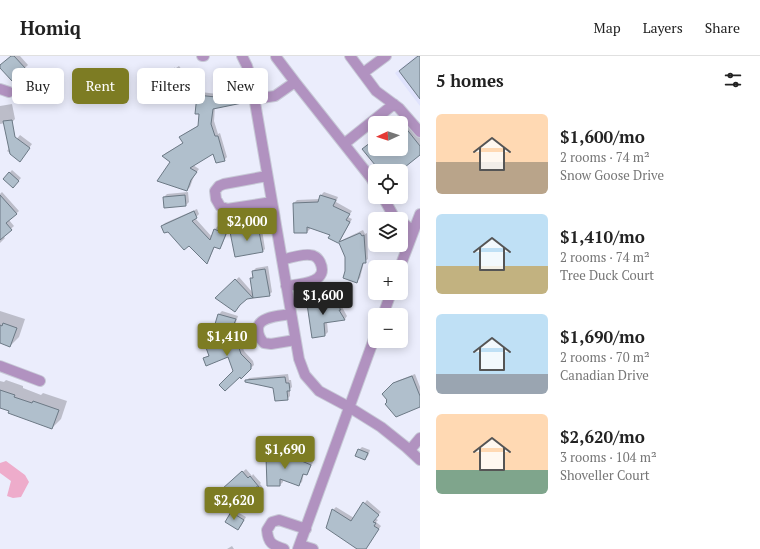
<!DOCTYPE html>
<html lang="en">
<head>
<meta charset="utf-8">
<style>
  body { margin:0; font-family:"PT Serif",serif; background:#f6f6f6; color:#222; height:100vh; display:flex; flex-direction:column; font-size:15px; white-space:nowrap }
  * { box-sizing:border-box; margin:0 }
  p { font-size:13px; color:#767676 }
  .icon { flex:none; width:22px; height:22px; fill:none; stroke:currentColor; stroke-width:2; stroke-linecap:round; stroke-linejoin:round }
  .map { position:relative; flex:1; overflow:hidden }
  .details { display:flex; flex-direction:column; background:#fff; width:340px }
  .details>* { flex:none }
  .banner { position:absolute; left:12px; top:12px; width:348px; height:36px; display:flex; gap:8px }
  .needle { width:26px; rotate:267deg }
  .tools { position:absolute; left:368px; top:60px; display:grid; gap:8px }
  .tools a { display:grid; place-items:center; width:40px; height:40px; border-radius:6px; background:#fff; box-shadow:0 2px 10px #0003; font-size:20px }
  .price { position:absolute; translate:-50% -34px; padding:0 9px; border-radius:4px; background:#7d7c23; color:#fff; font-size:13px; line-height:26px; filter:drop-shadow(0 1px 2px #0008) }
  .price::after { content:''; position:absolute; left:50%; top:24px; width:12px; height:9px; margin-left:-6px; background:inherit; clip-path:polygon(0 0,100% 0,50% 100%) }
  .price.on { background:#222; color:#fff }
  ul { padding:0; list-style:none }
  li { display:flex; align-items:center; gap:12px; height:100px; padding:0 16px }
  li span { display:grid; place-items:center; flex:none; width:112px; height:80px; border-radius:6px; color:#555 }
  li>.icon { margin-inline-start:auto }
  span .icon { width:48px; height:48px; fill:#fffc; stroke-width:1 }
  li b { font-size:17px }
  h2 { display:flex; justify-content:space-between; align-items:center; height:48px; padding:0 16px; font-size:17px }
  .chip { padding:0 14px; border-radius:6px; background:#fff; box-shadow:0 2px 10px #0003; font-size:14px; line-height:36px }
  .chip.on { background:#7d7c23; color:#fff }
  header { display:flex; align-items:center; gap:24px; box-sizing:border-box; height:56px; padding:0 20px; background:#fff; border-bottom:1px solid #e0e0e0 }
  header strong { font-size:19px }
  nav { display:flex; gap:22px; margin-inline-start:auto; font-size:14px }
  main { display:flex; flex:1; min-height:0 }
  .map>svg:first-child { display:block }
</style>
</head>
<body>
<header>
<strong>Homiq</strong>
<nav><a>Map</a><a>Layers</a><a>Share</a></nav>
</header>
<main>
<div class="map">
<svg width="420" height="493" viewBox="0 0 420 493">
  <rect width="100%" height="100%" fill="#ebedfc"/>
  <path fill="#e0e3fd" d="M 416,0 L 420,0 L 420,50 L 395,17 Z"/>
  <path fill="#eeaccb" d="M 6,405 L 25,419 L 29,426 L 21,441 L 13,442 L 7,440 L 11,425 L 0,417 L 0,407 Z"/>
  <path fill="#0003" fill-rule="evenodd" d="M 12,0 L 20,0 L 28,9 L 12,24 Z
    M 179,10 L 191,26 L 185,36 L 183,39 L 170,16 Z
    M 238,25 L 240,40 L 250,41 L 250,42 L 247,45 L 215,51 L 214,65 L 218,78 L 220,77 L 227,101 L 224,104 L 214,97 L 193,109 L 199,113 L 194,120 L 190,131 L 187,134 L 171,106 L 163,100 L 166,97 L 184,87 L 181,81 L 184,78 L 199,69 L 200,57 L 198,39 L 201,36 L 225,39 L 224,30 L 227,27 Z
    M 12,48 L 15,63 L 12,66 L 0,68 L 0,50 Z
    M 406,59 L 420,76 L 420,98 L 398,115 L 381,115 L 364,93 L 375,83 L 375,93 L 401,93 L 401,67 L 395,67 Z
    M 20,79 L 32,88 L 20,104 L 7,95 Z
    M 12,114 L 21,122 L 13,131 L 7,120 Z
    M 2,136 L 19,155 L 9,164 L 14,170 L 3,180 L 5,182 L 0,187 L 0,138 Z
    M 188,136 L 189,146 L 186,149 L 164,141 L 167,138 Z
    M 324,136 L 338,141 L 336,146 L 352,155 L 348,161 L 352,163 L 340,185 L 363,174 L 365,178 L 367,177 L 368,203 L 364,206 L 360,222 L 357,225 L 346,215 L 346,201 L 339,185 L 332,179 L 310,171 L 310,173 L 307,176 L 295,176 L 294,147 L 297,144 L 320,143 L 321,139 Z
    M 197,153 L 199,158 L 195,162 L 212,181 L 215,173 L 218,170 L 228,175 L 222,189 L 219,192 L 215,190 L 209,204 L 207,207 L 189,188 L 162,170 L 165,167 Z
    M 261,167 L 265,193 L 262,196 L 232,177 L 235,174 L 247,172 L 249,169 Z
    M 268,210 L 272,236 L 269,239 L 254,240 L 252,241 L 217,242 L 239,221 L 253,237 L 251,223 L 254,220 L 253,215 L 256,212 Z
    M 336,240 L 343,250 L 342,251 L 347,260 L 345,263 L 327,266 L 328,276 L 325,279 L 313,280 L 309,249 L 312,246 L 332,243 Z
    M 0,255 L 25,263 L 19,281 L 10,290 L 0,286 Z
    M 222,255 L 238,260 L 235,269 L 232,272 L 219,258 Z
    M 236,272 L 244,295 L 253,305 L 254,309 L 241,321 L 234,315 L 228,300 L 205,302 L 209,299 L 205,286 L 208,283 L 212,282 L 214,279 Z
    M 288,318 L 289,324 L 291,324 L 292,331 L 290,333 L 290,340 L 287,343 L 274,332 L 246,325 L 249,322 Z
    M 415,318 L 420,331 L 420,350 L 389,344 L 383,338 L 397,325 Z
    M 6,324 L 23,330 L 23,332 L 41,339 L 43,337 L 67,345 L 61,363 L 52,372 L 0,351 L 0,325 L 4,326 Z
    M 362,391 L 370,394 L 368,400 L 365,403 L 359,394 Z
    M 270,398 L 293,398 L 313,406 L 309,415 L 306,418 L 304,417 L 302,426 L 299,428 L 283,423 L 283,426 L 280,429 L 267,401 ZM 295,399 L 295,401 L 269,402 L 269,400 Z
    M 246,413 L 252,420 L 253,418 L 261,427 L 260,428 L 264,433 L 249,450 L 226,430 Z
    M 367,444 L 381,456 L 375,462 L 378,464 L 376,466 L 381,470 L 365,493 L 359,493 L 333,454 L 336,451 L 354,462 Z
    M 234,454 L 246,461 L 241,470 L 238,473 L 231,457 Z
    M 232,490 L 234,493 L 227,493 Z"/>
  <path fill="#b0bfcc" stroke="#6c7985" d="M 11,0 L 14,0 L 26,13 L 12,25 L 0,12 L 0,9 Z
    M 418,0 L 420,0 L 420,43 L 399,15 Z
    M 175,12 L 189,29 L 182,40 L 166,19 Z
    M 235,27 L 238,43 L 247,44 L 247,46 L 213,53 L 211,68 L 215,80 L 218,80 L 225,105 L 216,107 L 213,98 L 190,112 L 197,116 L 191,124 L 187,135 L 157,125 L 170,106 L 162,100 L 183,87 L 179,81 L 198,70 L 199,58 L 195,58 L 197,39 L 225,42 L 223,30 Z
    M 12,64 L 15,81 L 30,92 L 20,106 L 10,98 L 3,65 Z
    M 401,66 L 420,90 L 420,99 L 400,115 L 380,115 L 362,93 L 375,83 L 375,93 L 401,93 Z
    M 9,116 L 19,125 L 13,132 L 3,123 Z
    M 0,139 L 17,158 L 6,167 L 12,174 L 0,184 Z
    M 185,139 L 186,150 L 164,152 L 163,141 Z
    M 320,139 L 336,144 L 333,150 L 350,158 L 346,164 L 350,166 L 339,186 L 360,177 L 362,180 L 364,179 L 366,207 L 363,207 L 357,227 L 343,222 L 345,215 L 345,201 L 339,187 L 338,187 L 328,182 L 330,179 L 307,171 L 307,177 L 294,177 L 293,147 L 318,146 Z
    M 194,155 L 197,162 L 192,165 L 210,184 L 214,173 L 226,178 L 220,193 L 214,191 L 207,208 L 189,190 L 184,194 L 168,176 L 164,177 L 161,170 Z
    M 258,170 L 263,196 L 235,201 L 230,176 L 246,174 L 245,172 Z
    M 265,213 L 270,240 L 253,242 L 250,222 L 253,222 L 252,215 Z
    M 235,223 L 253,242 L 247,243 L 240,249 L 235,256 L 215,242 Z
    M 333,242 L 341,254 L 339,254 L 345,264 L 324,267 L 325,280 L 312,282 L 307,248 L 328,245 Z
    M 218,258 L 236,263 L 232,273 L 215,268 Z
    M 3,267 L 17,272 L 10,291 L 0,287 L 0,269 L 2,270 Z
    M 233,274 L 241,298 L 251,308 L 251,313 L 241,323 L 240,321 L 225,335 L 219,329 L 233,315 L 228,301 L 206,310 L 203,302 L 209,300 L 204,286 L 211,283 L 210,281 Z
    M 412,320 L 420,340 L 420,351 L 396,361 L 385,348 L 387,346 L 386,345 L 387,344 L 382,338 L 393,327 Z
    M 285,321 L 286,327 L 289,327 L 290,335 L 287,335 L 288,344 L 275,345 L 273,332 L 245,326 L 245,324 Z
    M 0,334 L 15,339 L 14,341 L 32,347 L 33,345 L 59,354 L 52,373 L 8,357 L 9,355 L 0,352 Z
    M 358,393 L 368,397 L 365,404 L 355,400 Z
    M 290,400 L 311,409 L 307,419 L 303,418 L 299,430 L 280,423 L 280,430 L 267,430 L 266,401 Z
    M 242,415 L 248,422 L 250,420 L 259,431 L 256,431 L 262,437 L 247,454 L 222,433 Z
    M 363,446 L 379,459 L 373,466 L 376,467 L 374,470 L 379,473 L 366,493 L 357,493 L 326,472 L 332,453 L 351,465 Z
    M 231,456 L 244,464 L 238,474 L 225,466 Z"/>
  <g fill="none" stroke-linecap="round" stroke-linejoin="round">
    <g stroke="#c7c9d6" stroke-width="12">
      <path id="minor" d="M 202,0 L 204,0
        M 242,0 L 247,10 L 251,23 L 299,303 L 305,319 L 319,335 L 349,351 L 381,371 L 406,391 L 420,404
        M 350,0 L 376,35 L 399,52 L 420,76
        M 276,1 L 295,26
        M 363,17 L 386,0
        M 0,33 L 9,36
        M 254,43 L 275,40 L 295,26 L 371,122 L 375,129
        M 344,88 L 394,48
        M 267,120 L 224,128 L 219,130 L 215,135 L 216,143 L 220,150 L 227,153 L 272,146
        M 383,141 L 393,159 L 398,163
        M 401,165 L 413,175
        M 282,204 C 289,202 302,198 310,199 C 314,199 318,202 320,206 C 330,227 300,228 286,230
        M 400,211 L 420,158
        M 291,258 C 281,260 258,260 258,273 C 258,279 260,283 264,287 L 271,288 L 295,284
        M 383,259 L 391,237
        M 0,310 L 40,325
        M 410,394 L 420,382
        M 300,489 L 313,493
        M 284,493 C 272,489 268,487 267,474 L 272,466 L 279,464 L 306,473
        M 298,493 L 375,280"/>
    </g>
    <use href="#minor" stroke="#b192c0" stroke-width="10"/>
  </g>
</svg>
<div class="tools">
<a><svg class="needle" viewBox="-14 -14 28 28"><path d="M0-13l5 13h-10z" fill="#e53935"/><path d="M0 13l5-13h-10z" fill="#767676"/></svg></a>
<a><svg class="icon" aria-label="locate" viewBox="0 0 24 24"><circle cx="12" cy="12" r="6"/><path d="M12 2v4M12 18v4M2 12h4M18 12h4"/></svg></a>
<a><svg class="icon" aria-label="layers" viewBox="0 0 24 24"><path d="M12 4l9 5-9 5-9-5zM3 14l9 5 9-5"/></svg></a>
<a>+</a>
<a>−</a>
</div>
<b class="price" style="left:247px;top:186px">$2,000</b>
<b class="price on" style="left:323px;top:260px">$1,600</b>
<b class="price" style="left:227px;top:301px">$1,410</b>
<b class="price" style="left:285px;top:414px">$1,690</b>
<b class="price" style="left:234px;top:465px">$2,620</b>
<div class="banner">
<a class="chip">Buy</a>
<a class="chip on">Rent</a>
<a class="chip">Filters</a>
<a class="chip">New</a>
</div>
</div>
<section class="details">
<h2>5 homes<svg class="icon" aria-label="filters" viewBox="0 0 24 24"><path d="M4 7h16M4 17h16"/><circle cx="9" cy="7" r="2"/><circle cx="15" cy="17" r="2"/></svg></h2>
<ul>
<li><span style="background:linear-gradient(#ffd9b3 60%,#b9a48a 0)"><svg class="icon" aria-label="home" viewBox="0 0 24 24"><path d="M3 11l9-7 9 7M6 9v11h12V9"/></svg></span><div><b>$1,600/mo</b><p>2 rooms · 74 m²</p><p>Snow Goose Drive</p></div></li>
<li><span style="background:linear-gradient(#bfe0f5 65%,#c2b280 0)"><svg class="icon" aria-label="home" viewBox="0 0 24 24"><path d="M3 11l9-7 9 7M6 9v11h12V9"/></svg></span><div><b>$1,410/mo</b><p>2 rooms · 74 m²</p><p>Tree Duck Court</p></div></li>
<li><span style="background:linear-gradient(#bfe0f5 75%,#9aa5b1 0)"><svg class="icon" aria-label="home" viewBox="0 0 24 24"><path d="M3 11l9-7 9 7M6 9v11h12V9"/></svg></span><div><b>$1,690/mo</b><p>2 rooms · 70 m²</p><p>Canadian Drive</p></div></li>
<li><span style="background:linear-gradient(#ffd9b3 70%,#7fa58c 0)"><svg class="icon" aria-label="home" viewBox="0 0 24 24"><path d="M3 11l9-7 9 7M6 9v11h12V9"/></svg></span><div><b>$2,620/mo</b><p>3 rooms · 104 m²</p><p>Shoveller Court</p></div></li>
</ul>
</section>
</main>
</body>
</html>
